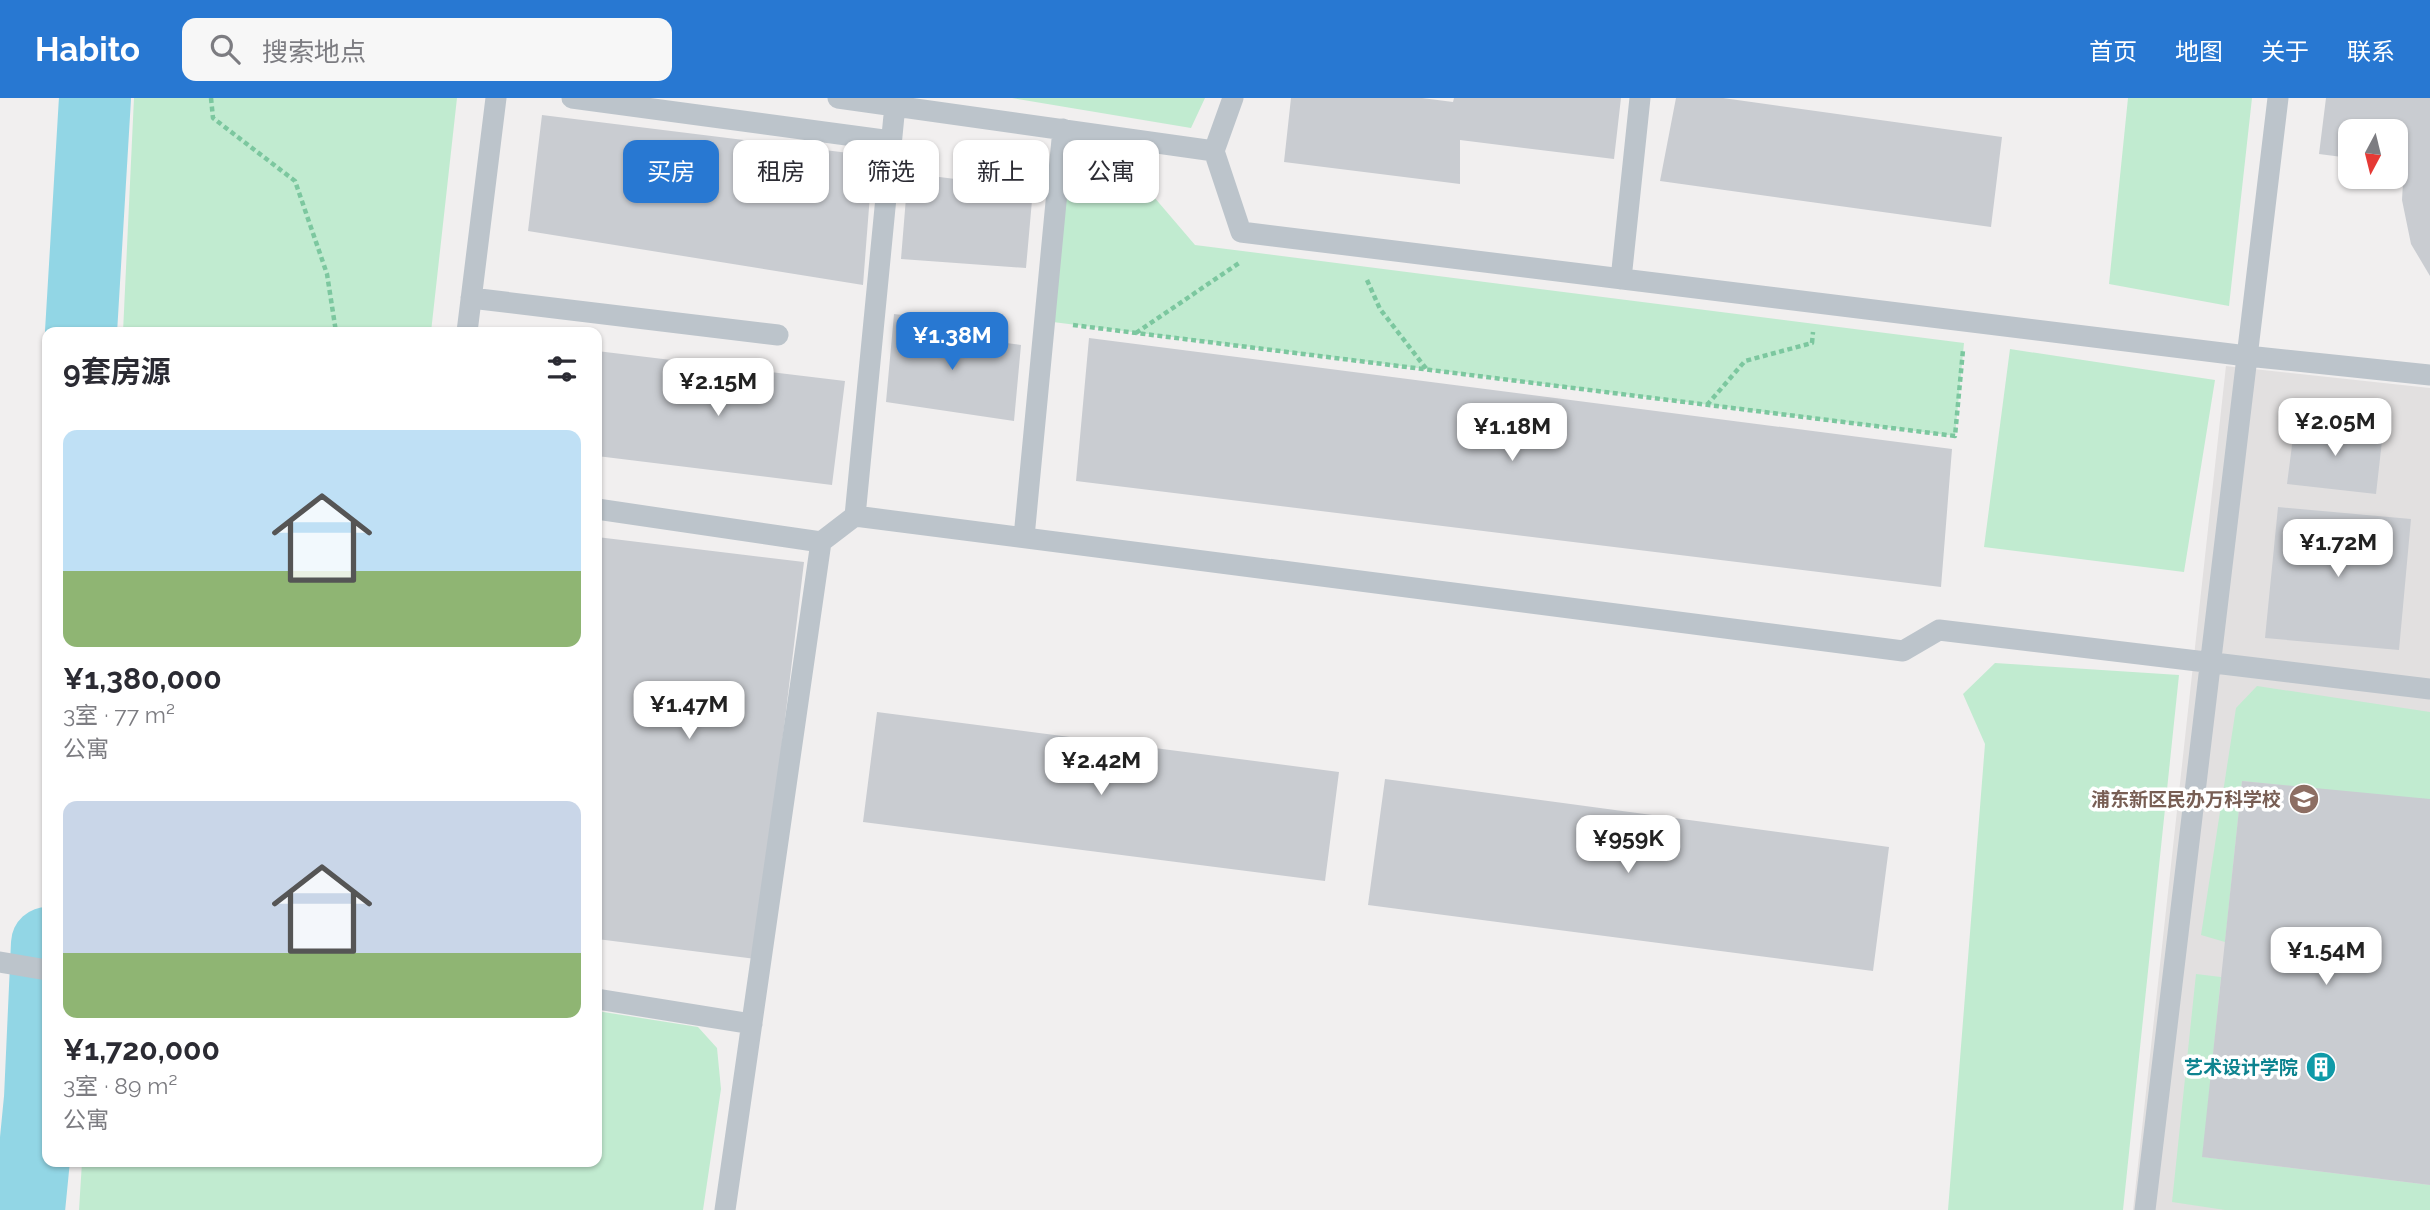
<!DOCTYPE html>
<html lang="zh">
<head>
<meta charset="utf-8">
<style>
  body { margin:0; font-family:Raleway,"Noto Sans SC",sans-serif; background:#f7f7f7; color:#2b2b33; height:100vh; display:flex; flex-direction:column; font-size:26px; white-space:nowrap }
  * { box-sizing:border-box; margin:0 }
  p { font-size:23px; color:#7c7c81 }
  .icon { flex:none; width:38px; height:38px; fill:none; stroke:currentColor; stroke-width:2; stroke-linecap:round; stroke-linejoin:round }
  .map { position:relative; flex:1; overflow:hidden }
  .side { position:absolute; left:42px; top:229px; width:560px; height:840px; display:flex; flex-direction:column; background:#fff; border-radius:14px; box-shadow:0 2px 5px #0004 }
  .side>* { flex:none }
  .guide { position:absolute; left:623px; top:42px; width:665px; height:63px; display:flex; gap:14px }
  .needle { width:46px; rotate:187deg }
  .controls { position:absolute; left:2338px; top:21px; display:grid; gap:14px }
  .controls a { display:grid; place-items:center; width:70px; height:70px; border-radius:14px; background:#fff; box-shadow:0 2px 5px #0004; font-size:35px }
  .price { position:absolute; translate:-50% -60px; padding:0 16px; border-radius:14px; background:#fff; color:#222; font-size:23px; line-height:46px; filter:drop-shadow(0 2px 4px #0008) }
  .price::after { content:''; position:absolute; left:50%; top:42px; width:21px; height:16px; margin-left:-10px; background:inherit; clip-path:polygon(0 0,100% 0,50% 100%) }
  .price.active { background:#2878d2; color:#fff }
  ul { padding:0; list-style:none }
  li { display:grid; align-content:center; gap:14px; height:371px; padding:0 21px }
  li span { display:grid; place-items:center; height:217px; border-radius:14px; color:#555 }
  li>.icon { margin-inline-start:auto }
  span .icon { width:126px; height:126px; fill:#fffc; stroke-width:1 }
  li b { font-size:30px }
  h2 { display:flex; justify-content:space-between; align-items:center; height:84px; padding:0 21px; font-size:30px }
  .tag { padding:0 24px; border-radius:14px; background:#fff; box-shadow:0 2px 5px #0004; font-size:24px; line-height:63px }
  .tag.active { background:#2878d2; color:#fff }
  header { display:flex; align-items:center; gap:42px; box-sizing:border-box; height:98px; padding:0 35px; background:#2878d2; color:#fff }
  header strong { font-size:33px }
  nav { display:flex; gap:38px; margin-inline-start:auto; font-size:24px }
  .search { width:490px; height:63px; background:#f7f7f7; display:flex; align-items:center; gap:18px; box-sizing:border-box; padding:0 24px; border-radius:14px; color:#7c7c81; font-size:26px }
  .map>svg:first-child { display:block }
</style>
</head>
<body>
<header>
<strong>Habito</strong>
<div class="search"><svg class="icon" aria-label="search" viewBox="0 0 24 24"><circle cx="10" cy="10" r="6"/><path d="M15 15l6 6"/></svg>搜索地点</div>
<nav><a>首页</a><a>地图</a><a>关于</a><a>联系</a></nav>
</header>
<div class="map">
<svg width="2430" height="1112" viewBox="0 0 2430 1112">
  <rect width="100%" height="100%" fill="#f1efef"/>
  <path fill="#e2e0e0" d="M 2226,268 L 2430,290 L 2430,1112 L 2133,1112 Z"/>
  <path fill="#c1ebd0" d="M 134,0 L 457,0 L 431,234 L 123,234 Z
    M 1012,0 L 1205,0 L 1191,30 Z
    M 2128,0 L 2252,0 L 2229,208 L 2109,186 Z
    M 1061,61 L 1136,78 L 1195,147 L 1964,245 L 1955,338 L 1045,223 Z
    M 2010,251 L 2215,282 L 2184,474 L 1984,449 Z
    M 1995,565 L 2179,577 L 2123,1112 L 1948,1112 L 1985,646 L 1963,596 Z
    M 2257,588 L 2430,614 L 2430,703 L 2242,683 L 2225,844 L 2201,837 L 2236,610 Z
    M 2196,876 L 2221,879 L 2203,1059 L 2430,1087 L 2430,1112 L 2225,1112 L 2172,1104 Z
    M 597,913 L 698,929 L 717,950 L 721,991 L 703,1112 L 79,1112 L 82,1064 L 597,1064 Z"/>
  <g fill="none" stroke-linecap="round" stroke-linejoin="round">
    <path stroke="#92d6e5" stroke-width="72" d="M 81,234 L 95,0
      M 29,1112 L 40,1000 L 47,845"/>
  </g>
  <path fill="#c9ccd1" d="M 1291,0 L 1422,0 L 1453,4 L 1454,0 L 1621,0 L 1614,61 L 1460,42 L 1460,86 L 1284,64 Z
    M 1676,0 L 1723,0 L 2002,39 L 1991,129 L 1660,83 Z
    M 2326,0 L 2430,0 L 2430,178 L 2411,146 L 2402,102 L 2404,67 L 2396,66 L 2396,33 L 2350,33 L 2350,60 L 2319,56 Z
    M 542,17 L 873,58 L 863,187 L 528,133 Z
    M 908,75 L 1033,91 L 1026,170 L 901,161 Z
    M 894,216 L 928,220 L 929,235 L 1021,247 L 1014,323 L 886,304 Z
    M 1089,240 L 1952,351 L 1941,489 L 1076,383 Z
    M 597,253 L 845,283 L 832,387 L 597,358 Z
    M 2295,324 L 2383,334 L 2376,396 L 2287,386 Z
    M 2278,409 L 2411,421 L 2399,552 L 2265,540 Z
    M 597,439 L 804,464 L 756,861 L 597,841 Z
    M 877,614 L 1339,674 L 1325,783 L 863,724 Z
    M 1385,681 L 1889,749 L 1873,873 L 1368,807 Z
    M 2242,683 L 2430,701 L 2430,1087 L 2202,1059 Z"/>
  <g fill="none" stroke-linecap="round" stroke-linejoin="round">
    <path stroke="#7cc79f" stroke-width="4.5" stroke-dasharray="5 3.5" stroke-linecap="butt" d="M 211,0 L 213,20 L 295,83 L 327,176 L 336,234
      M 1367,182 L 1380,211 L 1428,273
      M 1073,227 L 1955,338 L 1963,252
      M 1136,235 L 1239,165
      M 1707,307 L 1745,263 L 1812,245 L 1813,234"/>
    <path stroke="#bcc4cb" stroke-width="21" d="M 572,0 L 891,43
      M 838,0 L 1214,53 L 1241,134 L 2247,258 L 2430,277
      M 1214,53 L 1233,0
      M 1621,181 L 1640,0
      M 471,200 L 778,237
      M 467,234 L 496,0
      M 597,411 L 821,444 L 855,418 L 1903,553 L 1939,532 L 2430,591
      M 855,418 L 895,7
      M 1024,439 L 1063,31
      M 0,864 L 47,872
      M 597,901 L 752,926
      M 725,1112 L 821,444
      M 2145,1112 L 2278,0"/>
  </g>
  <defs>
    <g id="school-disc" transform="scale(1.575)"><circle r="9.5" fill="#8d6e63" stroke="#fff"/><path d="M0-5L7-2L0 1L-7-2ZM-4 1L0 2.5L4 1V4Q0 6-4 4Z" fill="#fff"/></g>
    <g id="building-disc" transform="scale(1.575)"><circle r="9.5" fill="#0f9aa8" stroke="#fff"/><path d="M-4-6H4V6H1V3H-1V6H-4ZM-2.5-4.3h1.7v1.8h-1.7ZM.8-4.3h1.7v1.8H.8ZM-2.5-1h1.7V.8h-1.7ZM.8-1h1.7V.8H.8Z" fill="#fff"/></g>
  </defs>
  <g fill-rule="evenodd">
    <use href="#school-disc" x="2304" y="701"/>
    <use href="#building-disc" x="2321" y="969"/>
  </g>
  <g text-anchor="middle" stroke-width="7" stroke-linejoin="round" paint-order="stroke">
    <g font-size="19" font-weight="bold" fill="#785e54" stroke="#fff" text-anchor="end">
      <text x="2281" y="708">浦东新区民办万科学校</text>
    </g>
    <g font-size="19" font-weight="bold" fill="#0d838f" stroke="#fff" text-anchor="end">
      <text x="2298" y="976">艺术设计学院</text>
    </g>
  </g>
</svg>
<div class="controls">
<a><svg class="needle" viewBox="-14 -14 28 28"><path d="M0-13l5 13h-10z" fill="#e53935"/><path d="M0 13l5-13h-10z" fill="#7c7c81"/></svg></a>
</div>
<b class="price active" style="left:952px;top:274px">¥1.38M</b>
<b class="price" style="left:718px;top:320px">¥2.15M</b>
<b class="price" style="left:2335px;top:360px">¥2.05M</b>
<b class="price" style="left:1512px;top:365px">¥1.18M</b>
<b class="price" style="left:2338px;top:481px">¥1.72M</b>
<b class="price" style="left:689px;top:643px">¥1.47M</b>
<b class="price" style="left:1101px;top:699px">¥2.42M</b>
<b class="price" style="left:1628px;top:777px">¥959K</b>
<b class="price" style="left:2326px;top:889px">¥1.54M</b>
<div class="guide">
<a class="tag active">买房</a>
<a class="tag">租房</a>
<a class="tag">筛选</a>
<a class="tag">新上</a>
<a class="tag">公寓</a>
</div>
<section class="side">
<h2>9套房源<svg class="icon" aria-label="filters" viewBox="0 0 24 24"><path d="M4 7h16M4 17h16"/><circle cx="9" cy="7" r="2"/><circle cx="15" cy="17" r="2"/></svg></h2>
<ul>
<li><span style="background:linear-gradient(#bfe0f5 65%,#8fb573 0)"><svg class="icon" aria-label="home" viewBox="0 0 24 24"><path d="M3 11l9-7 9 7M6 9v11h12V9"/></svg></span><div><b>¥1,380,000</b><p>3室 · 77 m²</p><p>公寓</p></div></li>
<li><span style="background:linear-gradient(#c9d6e8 70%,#8fb573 0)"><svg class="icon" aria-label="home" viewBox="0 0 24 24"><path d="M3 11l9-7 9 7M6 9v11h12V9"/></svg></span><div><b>¥1,720,000</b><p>3室 · 89 m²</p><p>公寓</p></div></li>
</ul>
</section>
</div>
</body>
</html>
